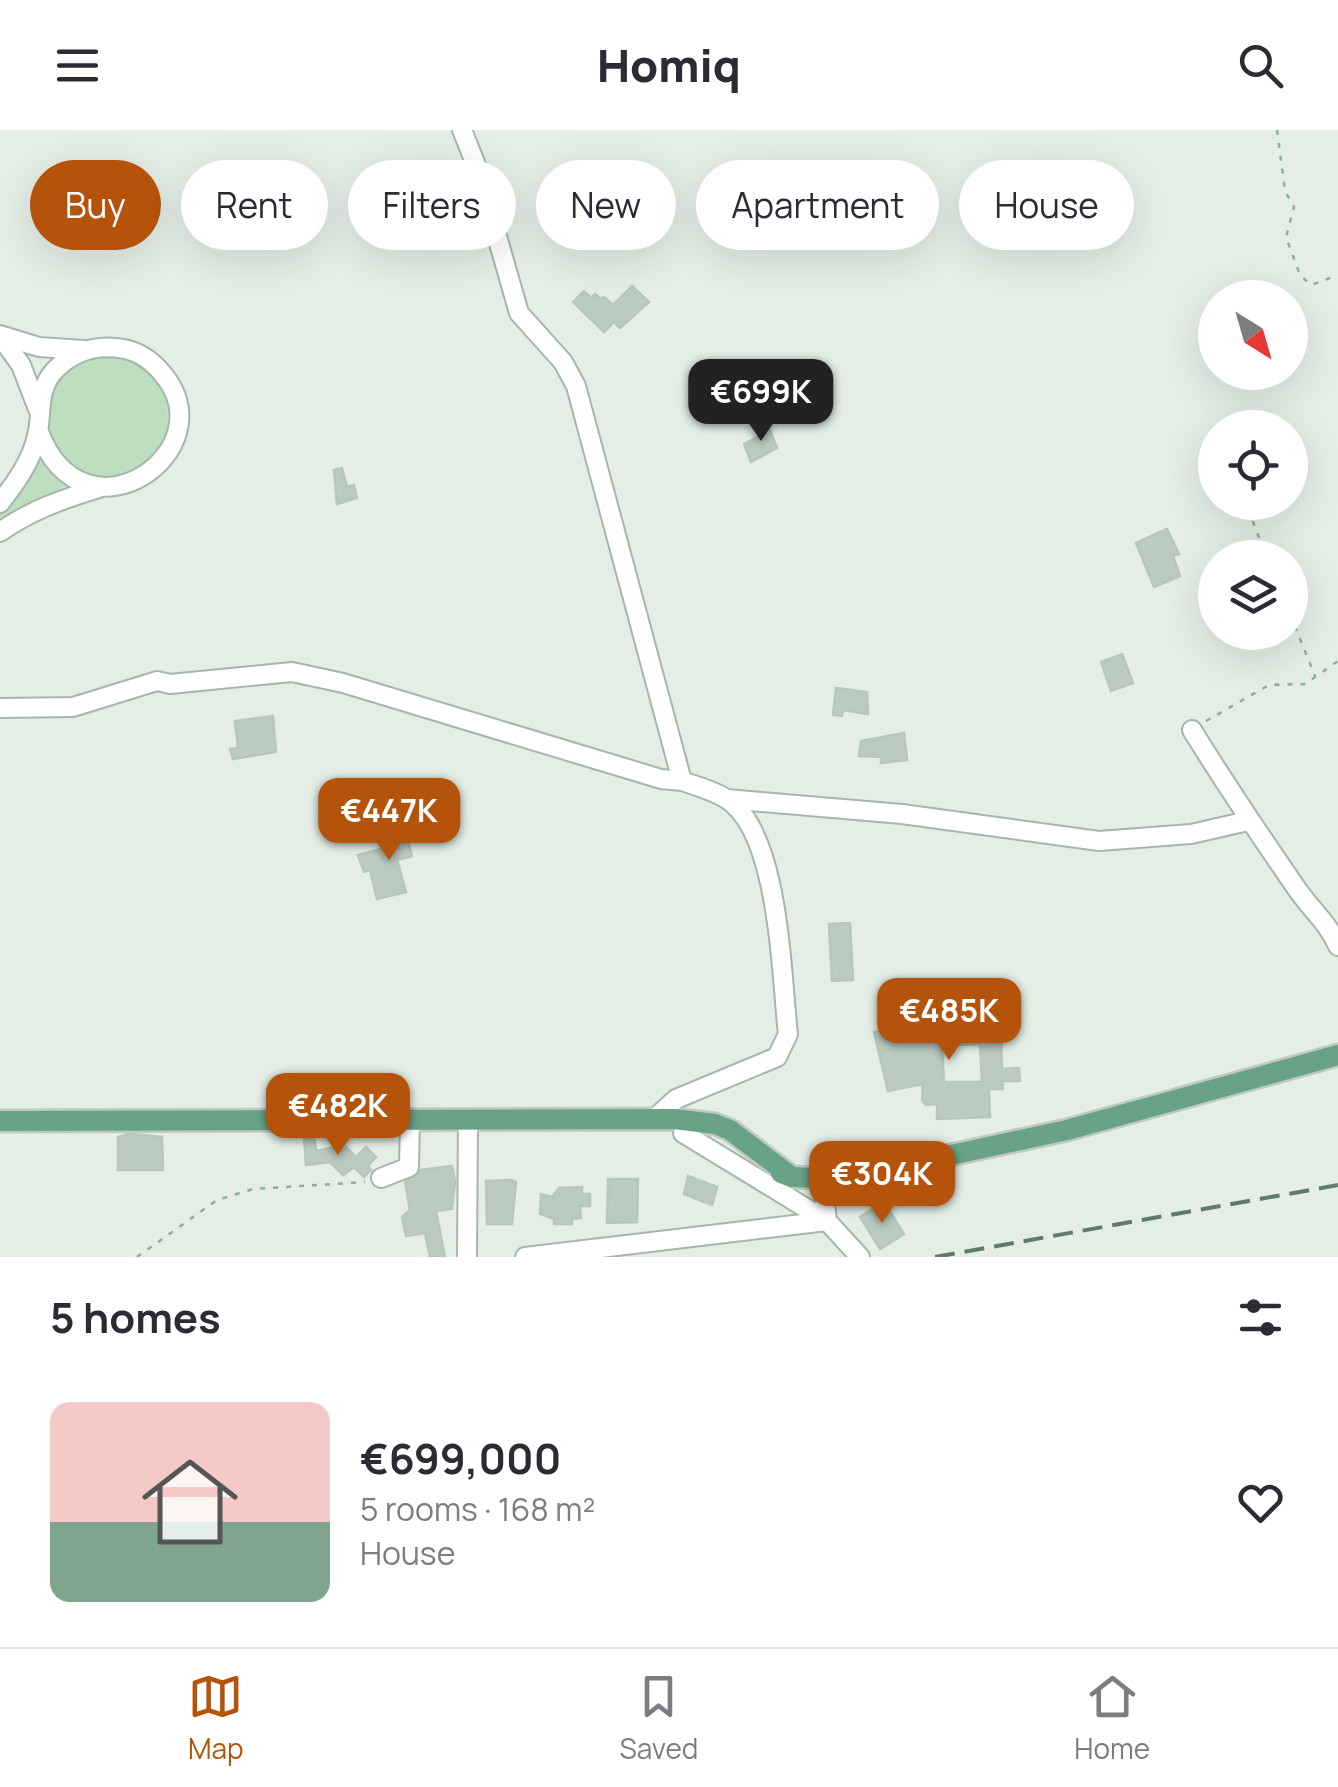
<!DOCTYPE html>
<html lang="en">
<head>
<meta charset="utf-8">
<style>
  body { margin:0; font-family:Manrope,sans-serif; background:#f7f7f7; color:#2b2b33; height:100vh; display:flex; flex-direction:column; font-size:38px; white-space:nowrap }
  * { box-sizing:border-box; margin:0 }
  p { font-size:32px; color:#7c7c81 }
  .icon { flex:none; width:55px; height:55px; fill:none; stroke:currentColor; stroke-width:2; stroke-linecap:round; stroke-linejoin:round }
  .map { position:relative; height:1127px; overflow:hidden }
  .panel { display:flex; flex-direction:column; background:#fff; flex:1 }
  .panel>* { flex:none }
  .guide { position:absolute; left:30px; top:30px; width:1280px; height:90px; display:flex; gap:20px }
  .needle { width:65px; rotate:143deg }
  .tools { position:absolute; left:1198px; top:150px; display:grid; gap:20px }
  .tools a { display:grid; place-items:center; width:110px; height:110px; border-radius:50%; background:#fff; box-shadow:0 10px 40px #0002; font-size:50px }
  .price { position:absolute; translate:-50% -85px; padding:0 22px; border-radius:20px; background:#b45309; color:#fff; font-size:32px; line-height:65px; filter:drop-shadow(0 2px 5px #0008) }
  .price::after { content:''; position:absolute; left:50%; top:60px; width:30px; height:22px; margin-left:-15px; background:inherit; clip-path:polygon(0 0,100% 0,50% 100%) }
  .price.current { background:#222; color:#fff }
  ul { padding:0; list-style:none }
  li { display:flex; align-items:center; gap:30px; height:250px; padding:0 50px }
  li+li { border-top:2px solid #e1e1e2 }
  li span { display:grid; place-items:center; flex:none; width:280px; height:200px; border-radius:20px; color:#555 }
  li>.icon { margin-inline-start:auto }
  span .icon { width:120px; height:120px; fill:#fffc; stroke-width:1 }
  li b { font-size:42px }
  h2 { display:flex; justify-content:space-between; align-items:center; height:120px; padding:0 50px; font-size:42px }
  .tag { padding:0 35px; border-radius:45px; background:#fff; box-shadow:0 10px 40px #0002; font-size:35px; line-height:90px }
  .tag.current { background:#b45309; color:#fff }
  header { display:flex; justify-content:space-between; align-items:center; height:130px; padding:0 50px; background:#fff; font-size:45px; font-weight:800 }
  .dock { display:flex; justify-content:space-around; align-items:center; height:140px; border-top:2px solid #e1e1e2; background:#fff; font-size:28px; color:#7c7c81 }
  .dock a { display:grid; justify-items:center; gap:5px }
  .dock .current { color:#b45309 }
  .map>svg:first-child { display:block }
</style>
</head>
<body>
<header><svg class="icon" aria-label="menu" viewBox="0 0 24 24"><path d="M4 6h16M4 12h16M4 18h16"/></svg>Homiq<svg class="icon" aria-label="search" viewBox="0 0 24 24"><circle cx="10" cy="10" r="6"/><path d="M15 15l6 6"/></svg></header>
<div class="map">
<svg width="1338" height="1127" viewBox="0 0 1338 1127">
  <rect width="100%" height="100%" fill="#e4eee7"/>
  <path fill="#bddebf" d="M46 287a61 61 0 1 1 122 0a61 61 0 1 1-122 0Z
    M 39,329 L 66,356 L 0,390 L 0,385 Z"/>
  <path fill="#bccbc2" stroke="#b6c7bc" stroke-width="2.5" fill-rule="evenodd" d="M 632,156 L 649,172 L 620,198 L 614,192 L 604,202 L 573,172 L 584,161 L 591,168 L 595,164 L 601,169 L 604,167 L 613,175 Z
    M 767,293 L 777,318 L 751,332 L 744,314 L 761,305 L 757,298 Z
    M 342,338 L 347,357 L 354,355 L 357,368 L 337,374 L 334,340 Z
    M 1167,399 L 1179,424 L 1173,426 L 1180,446 L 1154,457 L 1136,413 Z
    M 1122,524 L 1133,553 L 1111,561 L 1101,532 Z
    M 836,558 L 867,562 L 868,584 L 843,580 L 842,586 L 833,585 Z
    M 273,586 L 276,622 L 233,629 L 230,619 L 238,618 L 235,591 Z
    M 904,603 L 907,630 L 881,633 L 881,627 L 859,626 L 861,611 Z
    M 379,668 L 384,688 L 357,695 L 354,674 Z
    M 406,688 L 409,698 L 405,699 L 412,726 L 397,730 L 406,762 L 377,769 L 370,740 L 364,742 L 358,725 L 396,715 L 390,692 Z
    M 850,793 L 853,850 L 832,851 L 829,794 Z
    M 998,883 L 999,887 L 1011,885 L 1013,900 L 1001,902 L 1002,939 L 1019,938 L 1020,951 L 1002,951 L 1003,959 L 989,959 L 990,987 L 937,989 L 937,974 L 926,975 L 922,970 L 923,954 L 888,961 L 874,902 ZM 980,914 L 982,952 L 944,952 L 942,916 Z
    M 129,1004 L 162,1007 L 163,1040 L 118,1040 L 118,1007 Z
    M 314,1005 L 316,1021 L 336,1017 L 341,1022 L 346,1017 L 356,1027 L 366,1017 L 376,1027 L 368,1036 L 371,1040 L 364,1047 L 354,1037 L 343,1045 L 330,1032 L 306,1035 L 304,1007 Z
    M 452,1036 L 455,1051 L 452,1079 L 436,1081 L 445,1127 L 430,1127 L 425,1103 L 406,1106 L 402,1087 L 410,1080 L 405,1052 L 421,1040 Z
    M 688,1046 L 717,1057 L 712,1075 L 684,1064 Z
    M 608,1049 L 638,1049 L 637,1092 L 607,1093 Z
    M 511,1050 L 516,1052 L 512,1094 L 487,1094 L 486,1051 Z
    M 582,1057 L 582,1064 L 590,1064 L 590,1076 L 580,1076 L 581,1088 L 572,1089 L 572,1094 L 554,1094 L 554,1089 L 540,1084 L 541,1064 L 552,1067 L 559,1058 Z
    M 884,1072 L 904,1104 L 880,1119 L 860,1087 Z"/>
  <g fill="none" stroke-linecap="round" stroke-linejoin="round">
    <g stroke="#a6b6ad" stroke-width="22">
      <path id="minor" d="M 462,0 L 478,40 L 519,183 L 563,232 L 576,256 L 682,651 C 696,656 712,660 725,668 C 780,700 781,846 788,904 L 777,927 L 676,969 L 654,989
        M 0,205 L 39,217 L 84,220
        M 0,206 L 21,235 L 38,279
        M 0,373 C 16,352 31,332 37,306 C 43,282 36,262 54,241 C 73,221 98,214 124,219 C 140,222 152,231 162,243 C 229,320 84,421 39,302
        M 0,402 C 31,380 63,369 99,358
        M 0,578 L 73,577 L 157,551 L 170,554 L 292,542 L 343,553 L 661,649 L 682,651
        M 1192,600 C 1226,655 1261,707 1297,759 C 1312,781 1326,790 1338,816
        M 727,669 L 902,684 L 1099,711 L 1191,704 L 1248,691
        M 683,1003 L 827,1091
        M 381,1048 L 409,1037 L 410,990
        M 822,1048 L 827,1091 L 860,1127
        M 467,1127 L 468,990
        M 525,1127 L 827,1091"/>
    </g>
    <g stroke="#c1c9c5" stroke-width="25">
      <path id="major" d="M 0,991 L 674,989 L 715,994 L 730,1000 L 792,1047
        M 781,1043 L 792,1047 L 840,1049 L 1067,1000 L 1338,925"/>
    </g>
    <path stroke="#85b199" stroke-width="2.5" stroke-dasharray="5 8" stroke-linecap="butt" d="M 1277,0 L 1285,61 L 1294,77 L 1286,107 L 1300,145 L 1311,155 L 1338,145
      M 1248,379 L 1267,428
      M 1290,484 L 1315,546
      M 1206,591 L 1269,555 L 1305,554 L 1338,531
      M 137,1127 L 217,1070 L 253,1059 L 365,1052"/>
    <use href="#minor" stroke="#fff" stroke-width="18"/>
    <use href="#major" stroke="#69a387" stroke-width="20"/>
    <path stroke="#5e7b6c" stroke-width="4" stroke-dasharray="20 10" stroke-linecap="butt" d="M 935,1127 L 1338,1055"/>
  </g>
</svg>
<div class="tools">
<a><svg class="needle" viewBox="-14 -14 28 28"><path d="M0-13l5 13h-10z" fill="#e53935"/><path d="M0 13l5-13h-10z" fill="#7c7c81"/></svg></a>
<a><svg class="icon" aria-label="locate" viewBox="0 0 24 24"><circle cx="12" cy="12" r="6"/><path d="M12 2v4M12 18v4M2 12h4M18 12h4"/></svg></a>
<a><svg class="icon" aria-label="layers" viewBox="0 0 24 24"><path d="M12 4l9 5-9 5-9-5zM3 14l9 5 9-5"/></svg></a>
</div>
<b class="price current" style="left:761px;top:314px">€699K</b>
<b class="price" style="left:389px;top:733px">€447K</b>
<b class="price" style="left:949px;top:933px">€485K</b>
<b class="price" style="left:338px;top:1028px">€482K</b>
<b class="price" style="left:882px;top:1096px">€304K</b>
<div class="guide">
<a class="tag current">Buy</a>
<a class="tag">Rent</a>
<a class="tag">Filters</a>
<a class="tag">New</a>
<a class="tag">Apartment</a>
<a class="tag">House</a>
</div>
</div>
<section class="panel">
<h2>5 homes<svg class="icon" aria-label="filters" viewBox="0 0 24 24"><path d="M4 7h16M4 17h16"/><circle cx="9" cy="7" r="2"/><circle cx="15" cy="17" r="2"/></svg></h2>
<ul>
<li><span style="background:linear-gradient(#f6c9c9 60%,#7fa58c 0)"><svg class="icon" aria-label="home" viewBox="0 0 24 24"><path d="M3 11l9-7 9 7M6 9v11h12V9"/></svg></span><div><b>€699,000</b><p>5 rooms · 168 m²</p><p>House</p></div><svg class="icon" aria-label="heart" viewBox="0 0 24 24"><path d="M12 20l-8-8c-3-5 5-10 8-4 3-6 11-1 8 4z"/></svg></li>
</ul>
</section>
<nav class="dock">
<a class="current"><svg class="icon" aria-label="map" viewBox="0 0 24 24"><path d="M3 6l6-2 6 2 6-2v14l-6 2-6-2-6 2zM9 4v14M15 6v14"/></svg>Map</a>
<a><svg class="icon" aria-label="saved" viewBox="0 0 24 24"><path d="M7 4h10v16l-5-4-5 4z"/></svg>Saved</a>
<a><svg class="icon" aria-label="home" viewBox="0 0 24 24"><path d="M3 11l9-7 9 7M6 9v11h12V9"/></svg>Home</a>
</nav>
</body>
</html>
